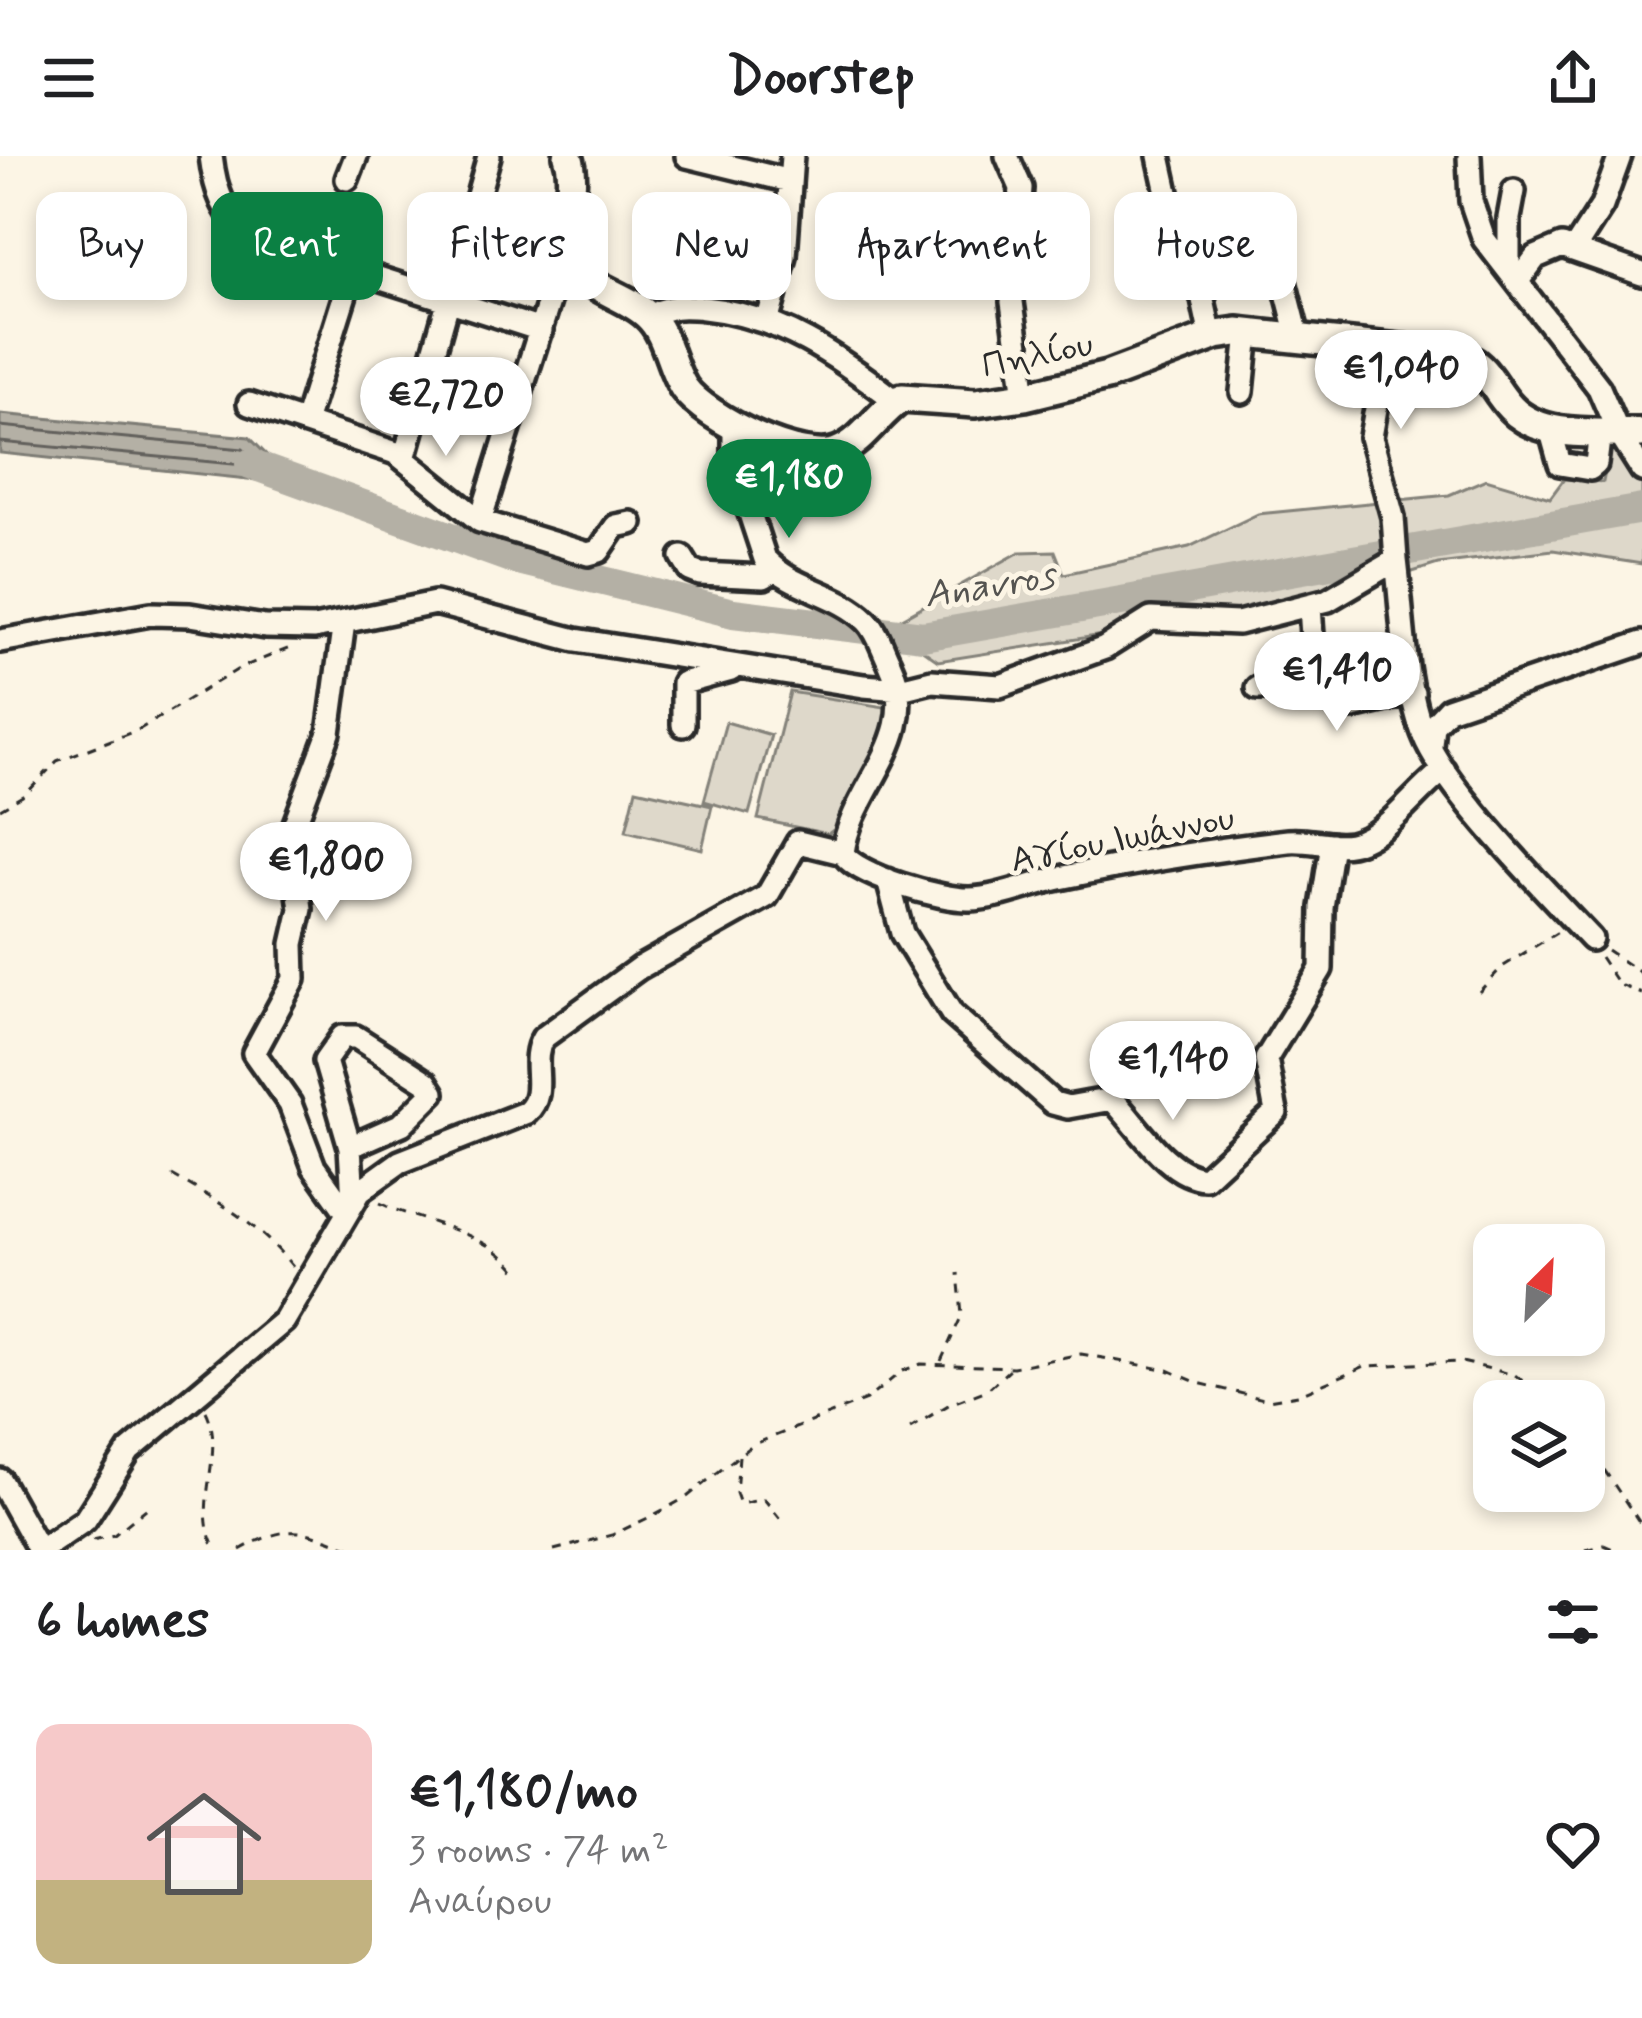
<!DOCTYPE html>
<html lang="en">
<head>
<meta charset="utf-8">
<style>
  body { margin:0; font-family:Mynerve,sans-serif; background:#f2f2f2; color:#202124; height:100vh; display:flex; flex-direction:column; font-size:45px; white-space:nowrap }
  * { box-sizing:border-box; margin:0 }
  p { font-size:39px; color:#757577 }
  .icon { flex:none; width:66px; height:66px; fill:none; stroke:currentColor; stroke-width:2; stroke-linecap:round; stroke-linejoin:round }
  .map { position:relative; height:1394px; overflow:hidden }
  .details { display:flex; flex-direction:column; background:#fff; flex:1 }
  .details>* { flex:none }
  .guide { position:absolute; left:36px; top:36px; width:1572px; height:108px; display:flex; gap:24px }
  .needle { width:78px; rotate:24deg }
  .fabs { position:absolute; left:1473px; top:1068px; display:grid; gap:24px }
  .fabs a { display:grid; place-items:center; width:132px; height:132px; border-radius:24px; background:#fff; box-shadow:0 6px 18px #0003; font-size:60px }
  .price { position:absolute; translate:-50% -102px; padding:0 27px; border-radius:42px; background:#fff; color:#222; font-size:39px; line-height:78px; filter:drop-shadow(0 3px 6px #0008) }
  .price::after { content:''; position:absolute; left:50%; top:72px; width:36px; height:27px; margin-left:-18px; background:inherit; clip-path:polygon(0 0,100% 0,50% 100%) }
  .price.on { background:#0b8043; color:#fff }
  ul { padding:0; list-style:none }
  li { display:flex; align-items:center; gap:36px; height:300px; padding:0 36px }
  li span { display:grid; place-items:center; flex:none; width:336px; height:240px; border-radius:24px; color:#555 }
  li>.icon { margin-inline-start:auto }
  span .icon { width:144px; height:144px; fill:#fffc; stroke-width:1 }
  li b { font-size:51px }
  h2 { display:flex; justify-content:space-between; align-items:center; height:144px; padding:0 36px; font-size:51px }
  .pill { padding:0 42px; border-radius:24px; background:#fff; box-shadow:0 6px 18px #0003; font-size:42px; line-height:108px }
  .pill.on { background:#0b8043; color:#fff }
  header { display:flex; justify-content:space-between; align-items:center; height:156px; padding:0 36px; background:#fff; font-size:54px; font-weight:700 }
  .map>svg:first-child { display:block }
</style>
</head>
<body>
<header><svg class="icon" aria-label="menu" viewBox="0 0 24 24"><path d="M4 6h16M4 12h16M4 18h16"/></svg>Doorstep<svg class="icon" aria-label="share" viewBox="0 0 24 24"><path d="M12 15V3M7 8l5-5 5 5M5 13v7h14v-7"/></svg></header>
<div class="map">
<svg width="1642" height="1394" viewBox="0 0 1642 1394">
  <rect width="100%" height="100%" fill="#fcf5e5"/>
  <filter id="ink" filterUnits="userSpaceOnUse"><feTurbulence type="fractalNoise" baseFrequency=".00833" numOctaves="2"/><feDisplacementMap in="SourceGraphic" scale="24" xChannelSelector="R" yChannelSelector="G"/><feConvolveMatrix kernelMatrix="1 2 1 2 8 2 1 2 1" color-interpolation-filters="sRGB"/></filter>
  <g filter="url(#ink)">
    <path fill="#ded8ca" stroke="#84827a" stroke-width="3" d="M 1615,292 L 1642,293 L 1642,408 L 1553,394 L 1438,408 L 1323,444 L 938,505 L 888,470 L 1020,396 L 1055,395 L 1064,418 L 1189,391 L 1258,358 L 1449,339 L 1486,323 L 1550,342 L 1564,323 L 1603,326 L 1609,296 Z
      M 790,536 L 885,551 L 890,559 L 840,669 L 828,678 L 758,663 Z
      M 726,566 L 771,579 L 749,658 L 704,645 Z
      M 636,633 L 712,650 L 702,693 L 626,675 Z"/>
    <path fill="#b4b0a5" stroke="#7d7b74" stroke-width="3" d="M 0,258 L 249,281 L 295,328 L 0,297 Z"/>
    <g fill="none" stroke-linecap="round" stroke-linejoin="round">
      <path stroke="#62605c" stroke-width="3" d="M 0,270 L 243,293 L 251,303 L 244,309 L 0,286"/>
      <path stroke="#b4b0a5" stroke-width="30" d="M 250,308 L 510,402 L 733,457 L 923,480 L 1642,353"/>
      <g stroke="#2b2b2b" stroke-width="30">
        <path id="minor" d="M 211,0 C 215,34 224,62 253,82 L 541,174
          M 687,0 L 790,25
          M 1007,0 L 1021,32 L 1012,146 L 1025,240
          M 1159,0 L 1172,59 L 1232,53 L 1264,66 L 1274,86 L 1298,180
          M 1469,0 L 1471,45 L 1484,83 L 1599,232 L 1618,276 L 1642,314
          M 347,23 L 356,0
          M 1172,59 L 1159,94 L 1197,116 L 1211,181
          M 1575,92 L 1602,50 L 1620,0
          M 1509,114 L 1509,62 L 1514,35
          M 1518,125 L 1536,101 L 1562,90 L 1642,118
          M 650,161 C 667,149 684,150 704,152 C 781,160 836,199 896,245
          M 768,163 L 785,101 L 792,0
          M 1242,236 L 1248,176
          M 249,248 L 396,297 L 480,365 L 588,398 L 599,395 L 616,370 L 631,367
          M 305,266 L 352,116
          M 734,270 L 734,309 L 765,403 C 791,433 838,436 867,465 C 878,476 882,492 889,506 C 925,582 851,629 843,697
          M 1550,272 L 1560,308 L 1590,313 L 1596,308 L 1600,275
          M 404,303 L 489,0
          M 480,365 L 558,117 L 570,102
          M 682,401 L 690,414 L 700,418 L 764,421 L 775,414
          M 1396,404 C 1403,460 1403,524 1423,577 C 1444,633 1547,736 1591,783
          M 1310,450 L 1316,540
          M 344,466 L 329,577 L 291,678 L 301,753 L 293,788 L 294,823 L 254,897 L 290,948 L 314,1011 L 347,1057
          M 0,485 L 151,458 L 190,459 L 265,471 L 314,472 L 435,447 L 576,484 L 864,530 L 900,533 L 932,525 L 1000,530 L 1105,492 L 1151,463 L 1238,467 L 1328,444 L 1396,404 L 1393,361 L 1371,281 L 1387,190
          M 1257,532 L 1296,532 L 1353,551 L 1413,537
          M 683,569 L 683,527 L 731,514
          M 1431,589 L 1433,569 L 1448,553 L 1642,487
          M 888,724 L 902,777 L 952,858 L 1053,947 L 1068,951 L 1112,943 C 1137,968 1167,1020 1205,1022 L 1276,956 L 1266,903 L 1321,813 L 1322,751 L 1332,688
          M 350,991 L 402,968 L 433,937 L 426,926 L 356,881 L 342,881 L 325,905 L 350,991 L 353,1044
          M 0,1324 L 39,1394
          M 41,1394 L 85,1364 L 129,1295 L 284,1165 L 361,1034 L 400,1006 L 527,956 C 549,936 528,906 543,882 L 639,812 L 767,740 L 798,686 L 843,697 C 855,720 943,744 970,743 C 1000,742 1030,728 1060,722 C 1134,706 1212,694 1288,685 C 1312,682 1338,695 1360,685 C 1392,672 1416,635 1444,614"/>
      </g>
      <g stroke="#2b2b2b" stroke-width="36">
        <path id="major" d="M 568,0 C 580,34 557,67 568,99 C 580,132 624,137 647,159 C 668,178 669,209 684,232 C 705,262 803,311 839,295 C 864,285 879,256 902,242 L 975,247 L 1025,240 L 1107,220 L 1216,179 L 1237,176 L 1457,199 C 1487,207 1491,231 1511,252 C 1541,284 1602,276 1642,277"/>
      </g>
      <path stroke="#2b2b2b" stroke-width="3" stroke-dasharray="9 9" stroke-linecap="butt" d="M 0,653 L 26,638 L 57,605 L 140,573 L 240,512 L 295,490
        M 1607,794 L 1642,818
        M 1600,801 L 1618,828 L 1642,838
        M 1479,836 L 1502,811 L 1558,776
        M 172,1019 C 218,1045 259,1068 293,1111
        M 380,1047 C 426,1069 489,1074 520,1119
        M 941,1205 L 962,1159 L 958,1117
        M 206,1255 C 227,1297 190,1352 216,1394
        M 910,1272 L 950,1248 L 987,1234 L 1010,1213
        M 1584,1284 L 1642,1370
        M 739,1300 L 736,1337 L 740,1348 L 764,1343 L 782,1365
        M 93,1384 L 114,1379 L 152,1348
        M 240,1394 C 292,1365 304,1375 357,1394
        M 554,1394 L 612,1379 L 650,1361 L 687,1341 L 752,1289 L 866,1244 L 902,1215 L 921,1208 L 1013,1211 L 1081,1198 L 1168,1214 L 1198,1227 L 1268,1244 L 1298,1239 L 1365,1210 L 1462,1206 L 1515,1219 L 1549,1245
        M 1586,1394 L 1604,1389 L 1615,1394"/>
      <use href="#minor" stroke="#fcf5e5" stroke-width="21"/>
      <use href="#major" stroke="#fcf5e5" stroke-width="27"/>
    </g>
  </g>
  <g text-anchor="middle" stroke-width="10" stroke-linejoin="round" paint-order="stroke">
    <g font-size="36" fill="#2b2b2b" stroke="#fcf5e5">
      <text transform="translate(1037 197) rotate(-12)" y="13">Πηλίου</text>
      <text transform="translate(1122 681) rotate(-11)" y="13">Αγίου Ιωάννου</text>
    </g>
    <g font-size="39" font-style="italic" fill="#545350" stroke="#fcf5e5">
      <text transform="translate(989 427) rotate(-9)" y="14">Anavros</text>
    </g>
  </g>
</svg>
<div class="fabs">
<a><svg class="needle" viewBox="-14 -14 28 28"><path d="M0-13l5 13h-10z" fill="#e53935"/><path d="M0 13l5-13h-10z" fill="#757577"/></svg></a>
<a><svg class="icon" aria-label="layers" viewBox="0 0 24 24"><path d="M12 4l9 5-9 5-9-5zM3 14l9 5 9-5"/></svg></a>
</div>
<b class="price" style="left:1401px;top:276px">€1,040</b>
<b class="price" style="left:446px;top:303px">€2,720</b>
<b class="price on" style="left:789px;top:385px">€1,180</b>
<b class="price" style="left:1337px;top:578px">€1,410</b>
<b class="price" style="left:326px;top:768px">€1,800</b>
<b class="price" style="left:1173px;top:967px">€1,140</b>
<div class="guide">
<a class="pill">Buy</a>
<a class="pill on">Rent</a>
<a class="pill">Filters</a>
<a class="pill">New</a>
<a class="pill">Apartment</a>
<a class="pill">House</a>
</div>
</div>
<section class="details">
<h2>6 homes<svg class="icon" aria-label="filters" viewBox="0 0 24 24"><path d="M4 7h16M4 17h16"/><circle cx="9" cy="7" r="2"/><circle cx="15" cy="17" r="2"/></svg></h2>
<ul>
<li><span style="background:linear-gradient(#f6c9c9 65%,#c2b280 0)"><svg class="icon" aria-label="home" viewBox="0 0 24 24"><path d="M3 11l9-7 9 7M6 9v11h12V9"/></svg></span><div><b>€1,180/mo</b><p>3 rooms · 74 m²</p><p>Αναύρου</p></div><svg class="icon" aria-label="heart" viewBox="0 0 24 24"><path d="M12 20l-8-8c-3-5 5-10 8-4 3-6 11-1 8 4z"/></svg></li>
</ul>
</section>
</body>
</html>
